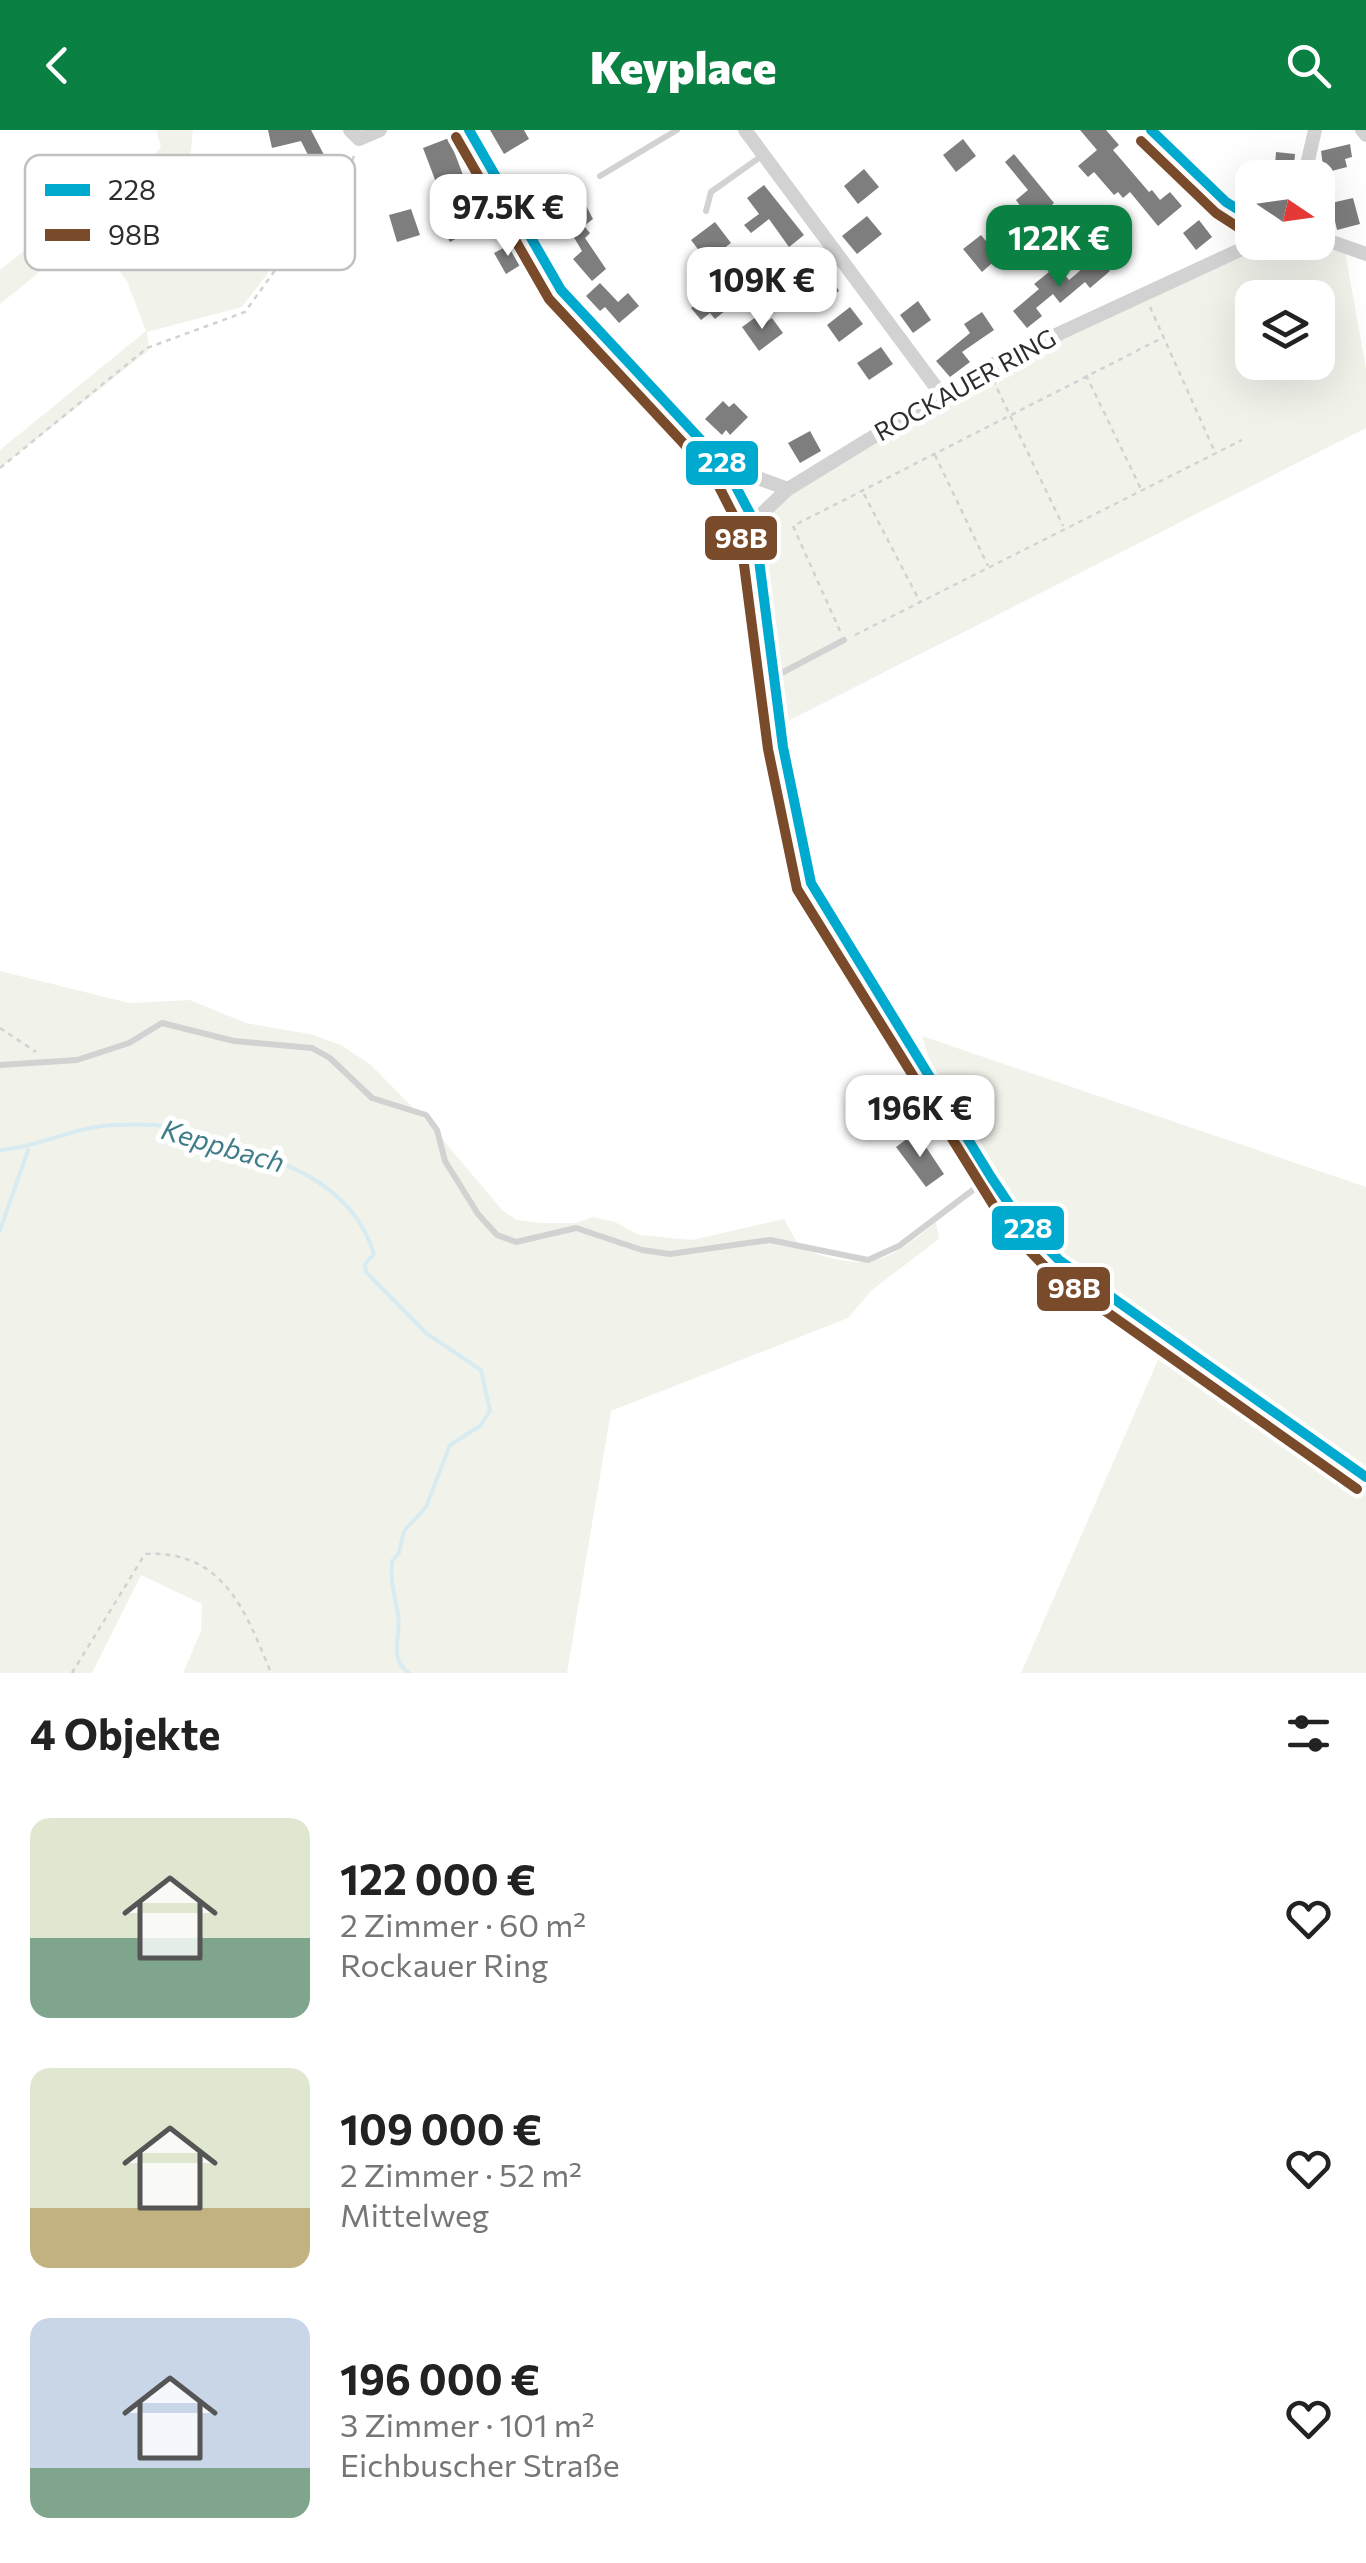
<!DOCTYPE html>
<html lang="de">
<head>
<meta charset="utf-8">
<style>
  body { margin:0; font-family:Commissioner,sans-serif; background:#f6f6f6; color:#222; height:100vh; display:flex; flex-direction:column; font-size:38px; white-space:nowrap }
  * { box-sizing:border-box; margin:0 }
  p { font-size:32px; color:#767676 }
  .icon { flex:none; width:55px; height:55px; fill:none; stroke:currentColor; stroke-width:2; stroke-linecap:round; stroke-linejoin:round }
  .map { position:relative; height:1543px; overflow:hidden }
  .details { display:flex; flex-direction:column; background:#fff; flex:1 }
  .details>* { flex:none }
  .needle { width:65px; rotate:103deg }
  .buttons { position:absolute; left:1235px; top:30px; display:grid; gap:20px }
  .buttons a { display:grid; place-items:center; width:100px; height:100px; border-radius:20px; background:#fff; box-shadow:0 10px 40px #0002; font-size:50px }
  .price { position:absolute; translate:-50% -85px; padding:0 22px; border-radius:20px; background:#fff; color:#222; font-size:32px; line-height:65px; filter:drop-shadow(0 2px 5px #0008) }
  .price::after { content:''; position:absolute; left:50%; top:60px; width:30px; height:22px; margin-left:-15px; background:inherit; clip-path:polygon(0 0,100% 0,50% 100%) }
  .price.selected { background:#0b8043; color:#fff }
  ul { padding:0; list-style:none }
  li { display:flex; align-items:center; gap:30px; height:250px; padding:0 30px }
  li span { display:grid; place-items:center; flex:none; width:280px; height:200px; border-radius:20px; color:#555 }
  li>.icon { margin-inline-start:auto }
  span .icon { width:120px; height:120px; fill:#fffc; stroke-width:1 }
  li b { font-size:42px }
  h2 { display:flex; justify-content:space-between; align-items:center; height:120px; padding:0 30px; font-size:42px }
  header { display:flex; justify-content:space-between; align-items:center; height:130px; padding:0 30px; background:#0b8043; color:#fff; font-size:45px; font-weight:800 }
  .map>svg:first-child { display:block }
</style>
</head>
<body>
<header><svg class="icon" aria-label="back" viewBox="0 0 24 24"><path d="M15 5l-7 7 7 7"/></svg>Keyplace<svg class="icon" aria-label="search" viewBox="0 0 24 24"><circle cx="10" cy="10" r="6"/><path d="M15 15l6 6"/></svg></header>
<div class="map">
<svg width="1366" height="1543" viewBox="0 0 1366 1543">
  <rect width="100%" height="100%" fill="#fff"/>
  <path fill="#f1f3eb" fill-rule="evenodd" d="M 156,0 L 193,0 L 188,49 L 251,32 L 277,78 L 299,102 L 242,177 L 147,202 L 149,220 L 0,338 L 0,320 L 146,201 L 127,151 L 96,110 L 67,120 L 0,174 L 0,140 L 55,96 L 132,52 L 161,17 Z
    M 1279,113 L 1310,113 L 1345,122 L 1366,238 L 1366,298 L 780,595 L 761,399 L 771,378 L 941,264 L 1181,147 ZM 1252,168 L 1318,168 L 1318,232 L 1252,232 Z
    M 0,841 L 129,873 L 190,870 L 246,893 L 310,904 L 341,915 L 371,935 L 432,997 L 503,1081 L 517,1090 L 541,1093 L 576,1093 L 593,1087 L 615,1092 L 639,1105 L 692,1110 L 784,1089 L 800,1118 C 865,1142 885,1136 936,1092 L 939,1109 L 872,1160 L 848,1188 L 611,1281 L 567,1543 L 183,1543 L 201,1501 L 202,1474 L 141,1445 L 92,1543 L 0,1543 Z
    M 922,906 L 1366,1057 L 1366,1543 L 1021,1543 L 1168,1207 L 1059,1130 L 1019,1089 L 939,962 Z"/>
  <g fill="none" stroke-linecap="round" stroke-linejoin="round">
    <path stroke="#d8ebf0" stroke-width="4" d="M 0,1020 C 39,1017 74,997 113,995 C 130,995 151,993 167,997 C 180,1001 191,1009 203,1011 C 271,1024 352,1050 374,1124 L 365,1134 L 366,1142 L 426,1203 L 481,1240 L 490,1281 L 480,1296 L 450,1315 L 426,1377 L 404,1401 L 399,1423 L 392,1431 C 390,1450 395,1467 398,1484 C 402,1506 387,1527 409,1543
      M 0,1100 L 28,1020"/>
  </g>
  <path fill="#7e7e7e" d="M 268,0 L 311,0 L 334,44 L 279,75 L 268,54 L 313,35 L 301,11 L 272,18 Z
    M 490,0 L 524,0 L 529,9 L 504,24 Z
    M 1080,0 L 1106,0 L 1119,15 L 1113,20 L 1149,62 L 1152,60 L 1160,70 L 1170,62 L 1182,76 L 1158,96 L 1130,62 L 1123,68 L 1118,62 L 1114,65 L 1094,42 L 1088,47 L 1078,36 L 1097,20 Z
    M 449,8 L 463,45 L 437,55 L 423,18 Z
    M 963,9 L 976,26 L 956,42 L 943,25 Z
    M 1350,14 L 1352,27 L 1345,29 L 1347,37 L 1324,43 L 1321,21 Z
    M 1276,22 L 1295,24 L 1293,48 L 1274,48 Z
    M 1014,24 L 1054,73 L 1043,83 L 1055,95 L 1043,107 L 1016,70 L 1028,60 L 1005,32 Z
    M 864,39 L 879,57 L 858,74 L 844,56 Z
    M 533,44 L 544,64 L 526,74 L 515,54 Z
    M 764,55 L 804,105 L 789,117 L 769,89 L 751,103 L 744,95 L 759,84 L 747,68 Z
    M 576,56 L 593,89 L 584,96 L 590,103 L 585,108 L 606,139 L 592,151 L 573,129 L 582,121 L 551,69 Z
    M 478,64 L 491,89 L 450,112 L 444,101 L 470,87 L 462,73 Z
    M 1353,68 L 1360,94 L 1337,100 L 1331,73 Z
    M 411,79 L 420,105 L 397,112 L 389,85 Z
    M 867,86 L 882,104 L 857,124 L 842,106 Z
    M 1199,90 L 1212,107 L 1196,120 L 1183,103 Z
    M 715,92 L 731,113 L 707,131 L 691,110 Z
    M 981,105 L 999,127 L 982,142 L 963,119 Z
    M 511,114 L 522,134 L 506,144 L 494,123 Z
    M 1097,126 L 1110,141 L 1090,158 L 1085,152 L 1060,173 L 1053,164 L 1036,178 L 1042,186 L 1027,198 L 1013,181 L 1039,159 L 1034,154 L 1049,142 L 1057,151 L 1064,144 L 1069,150 Z
    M 827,141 L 839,161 L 823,171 L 811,152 Z
    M 600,153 L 618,172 L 628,163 L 639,176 L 619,193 L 605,177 L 600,181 L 586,166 Z
    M 718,157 L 732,175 L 715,189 L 710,183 L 701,190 L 691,178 Z
    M 918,171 L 931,190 L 913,203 L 900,185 Z
    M 850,177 L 863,194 L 839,212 L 827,195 Z
    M 982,182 L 994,200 L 962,222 L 970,232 L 950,247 L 936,231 L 970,203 L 964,194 Z
    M 756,187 L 762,195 L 772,188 L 783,203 L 759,221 L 742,197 Z
    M 881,217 L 893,234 L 869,250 L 857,233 Z
    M 723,271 L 729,277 L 734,273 L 748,287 L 730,305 L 726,300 L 722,305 L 705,289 Z
    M 810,301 L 821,321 L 800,333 L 788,313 Z
    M 916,1002 L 944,1044 L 926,1057 L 896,1017 Z"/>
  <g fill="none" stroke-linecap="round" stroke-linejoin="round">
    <path stroke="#d2d2d2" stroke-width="2.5" stroke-dasharray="5 5" stroke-linecap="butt" d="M 1150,177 L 1214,320
      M 1086,245 L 1141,359
      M 993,250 L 1063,396
      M 935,325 L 988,436
      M 0,338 L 147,218 L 245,182 L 352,33 L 355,21
      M 864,364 L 920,472
      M 840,501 L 793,396 L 1164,207
      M 855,505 L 1242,310
      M 0,898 L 36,922
      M 72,1543 L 145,1424 C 224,1420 246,1482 271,1543"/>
    <path stroke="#d2d2d2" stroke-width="6" d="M 600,46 L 677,0
      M 706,81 L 711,62 L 763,25
      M 774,547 L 844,510
      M 0,935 L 77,930 L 129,913 L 162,893 L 234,911 L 312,918 L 330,928 L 372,968 L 426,985 L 437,1000 L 445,1031 L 478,1084 L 497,1105 L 516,1112 L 576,1098 L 642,1120 L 670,1124 L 770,1110 L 868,1130 L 899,1116 L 990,1047"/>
    <path stroke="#d2d2d2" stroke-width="14" d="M 350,0 L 359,9 L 380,0
      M 469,0 L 561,160 L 725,336 L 754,391 L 783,617 L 811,753 L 991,1047 L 1019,1089 L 1059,1130 L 1366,1347
      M 745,0 L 941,264
      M 1151,0 L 1226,72 L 1252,88
      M 1362,0 L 1366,5
      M 1304,48 L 1315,0
      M 1318,107 L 1366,124
      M 725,336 L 788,359
      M 754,391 L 788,359 L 987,237 L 1257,112"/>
    <g stroke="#fff" stroke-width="18">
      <path id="bus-1" d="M 469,0 L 561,160 L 725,336 L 754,391 L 783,617 L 811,753 L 991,1047 L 1019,1089 L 1059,1130 L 1366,1347
        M 1151,0 L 1226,72 L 1252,88"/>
    </g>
    <g stroke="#fff" stroke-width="18">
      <path id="bus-2" d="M 456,7 L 549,169 L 713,345 L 739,396 L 768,619 L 797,759 L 1007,1097 L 1050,1142 L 1357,1359
        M 1141,11 L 1216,83 L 1244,101"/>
    </g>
    <use href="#bus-1" stroke="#00a9ce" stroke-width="10"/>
    <use href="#bus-2" stroke="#7a4b2a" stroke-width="10"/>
  </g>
  <g text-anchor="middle" stroke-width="10" stroke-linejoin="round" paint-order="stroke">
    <g font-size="25" fill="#2d2d2d" stroke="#fff">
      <text transform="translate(965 255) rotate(-29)" y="9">ROCKAUER RING</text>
    </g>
    <g font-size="28" font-style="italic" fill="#407d8a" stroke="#fff">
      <text transform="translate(223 1016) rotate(16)" y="10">Keppbach</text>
    </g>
  </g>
  <rect x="25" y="25" width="330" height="115" rx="15" fill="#fff" stroke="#c0c0c0" stroke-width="2.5"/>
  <rect x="45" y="54" width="45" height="12" fill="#00a9ce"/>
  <rect x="45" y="99" width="45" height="12" fill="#7a4b2a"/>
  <g font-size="28" fill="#2d2d2d">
    <text x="108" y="70">228</text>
    <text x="108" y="115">98B</text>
  </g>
  <g stroke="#fff" stroke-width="4">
    <rect x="684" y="309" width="76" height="48" rx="10" fill="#00a9ce"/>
    <rect x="703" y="384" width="76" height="48" rx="10" fill="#7a4b2a"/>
    <rect x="990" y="1074" width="76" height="48" rx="10" fill="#00a9ce"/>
    <rect x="1035" y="1135" width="77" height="48" rx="10" fill="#7a4b2a"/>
  </g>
  <g font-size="28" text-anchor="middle" font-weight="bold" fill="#fff">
    <text x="722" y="342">228</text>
    <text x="741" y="418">98B</text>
    <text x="1028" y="1108">228</text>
    <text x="1074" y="1168">98B</text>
  </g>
</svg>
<div class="buttons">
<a><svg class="needle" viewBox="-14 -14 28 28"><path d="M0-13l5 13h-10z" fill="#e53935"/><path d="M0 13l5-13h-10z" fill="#767676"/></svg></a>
<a><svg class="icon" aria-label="layers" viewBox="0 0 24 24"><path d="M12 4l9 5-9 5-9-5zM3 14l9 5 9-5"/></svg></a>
</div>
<b class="price" style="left:508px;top:129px">97.5K €</b>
<b class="price selected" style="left:1059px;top:160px">122K €</b>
<b class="price" style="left:762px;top:202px">109K €</b>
<b class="price" style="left:920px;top:1030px">196K €</b>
</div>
<section class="details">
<h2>4 Objekte<svg class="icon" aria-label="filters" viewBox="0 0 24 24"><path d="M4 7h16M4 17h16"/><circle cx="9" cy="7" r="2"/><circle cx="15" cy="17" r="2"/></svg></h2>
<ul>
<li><span style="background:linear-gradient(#dfe7d0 60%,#7fa58c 0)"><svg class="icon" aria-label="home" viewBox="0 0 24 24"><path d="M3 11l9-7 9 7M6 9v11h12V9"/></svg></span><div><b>122 000 €</b><p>2 Zimmer · 60 m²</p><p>Rockauer Ring</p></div><svg class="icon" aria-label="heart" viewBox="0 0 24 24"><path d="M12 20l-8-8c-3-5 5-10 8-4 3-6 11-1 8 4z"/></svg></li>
<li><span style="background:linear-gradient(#dfe7d0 70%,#c2b280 0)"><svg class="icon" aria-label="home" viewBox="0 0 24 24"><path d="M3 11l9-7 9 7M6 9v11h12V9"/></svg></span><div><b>109 000 €</b><p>2 Zimmer · 52 m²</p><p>Mittelweg</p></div><svg class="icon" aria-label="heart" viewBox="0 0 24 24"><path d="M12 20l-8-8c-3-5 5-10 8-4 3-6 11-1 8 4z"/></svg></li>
<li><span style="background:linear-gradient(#c9d6e8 75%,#7fa58c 0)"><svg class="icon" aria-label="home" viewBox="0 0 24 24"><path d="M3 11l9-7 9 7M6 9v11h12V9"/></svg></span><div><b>196 000 €</b><p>3 Zimmer · 101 m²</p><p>Eichbuscher Straße</p></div><svg class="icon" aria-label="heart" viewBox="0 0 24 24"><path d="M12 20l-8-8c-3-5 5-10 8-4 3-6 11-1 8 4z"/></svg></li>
</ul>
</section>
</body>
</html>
